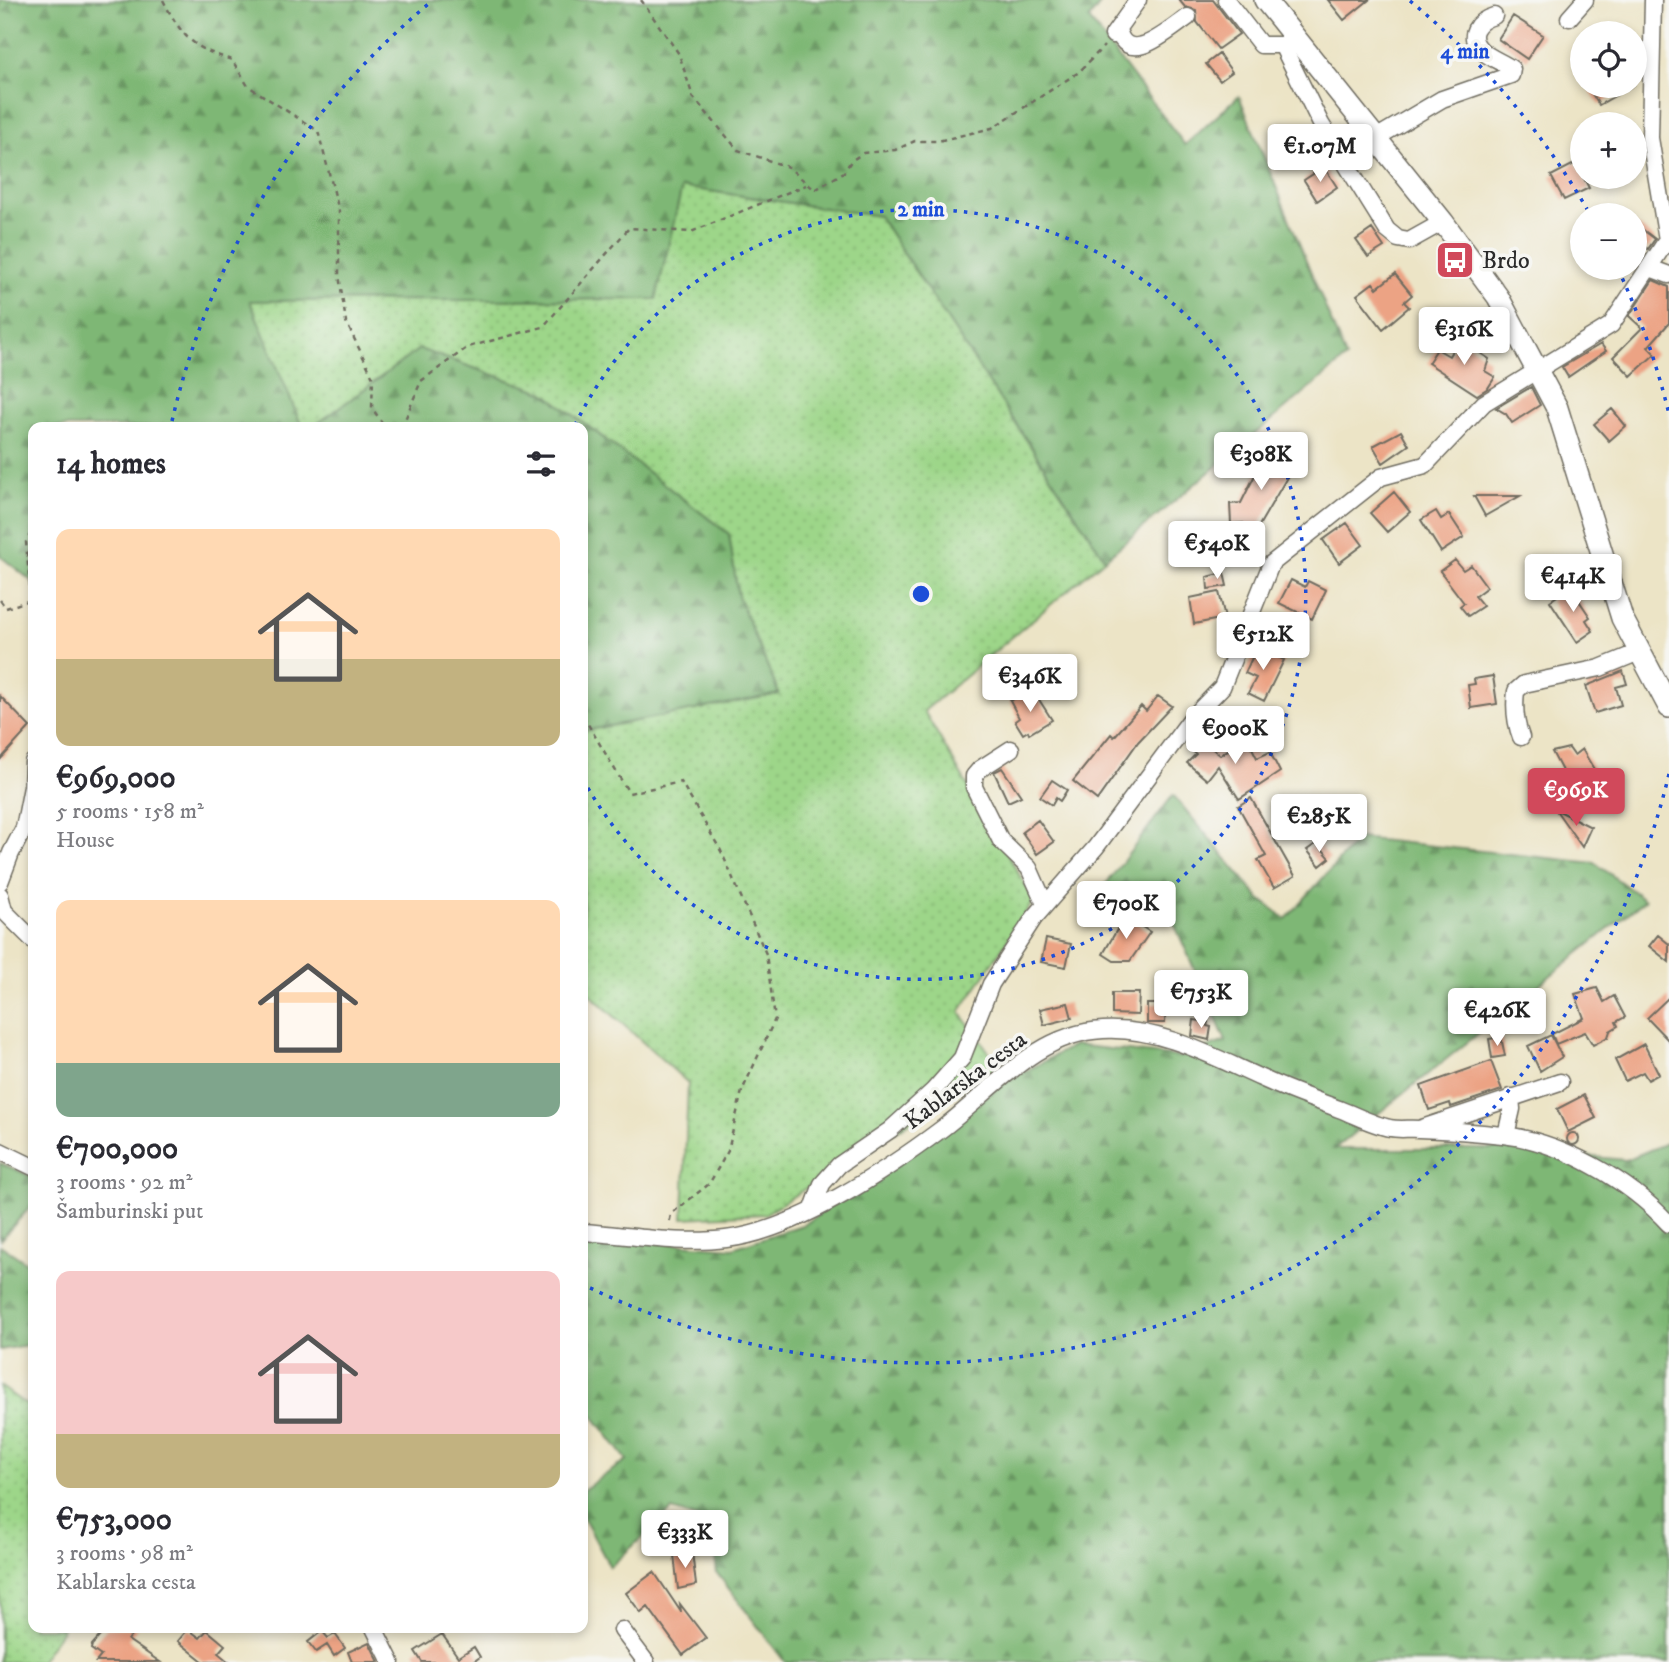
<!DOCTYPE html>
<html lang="en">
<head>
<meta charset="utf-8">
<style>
  body { margin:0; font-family:"IM FELL DW Pica",serif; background:#f2f2f3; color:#2b2b33; height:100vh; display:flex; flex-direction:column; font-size:26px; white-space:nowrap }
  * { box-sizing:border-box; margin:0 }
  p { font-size:23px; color:#7c7c81 }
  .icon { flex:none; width:38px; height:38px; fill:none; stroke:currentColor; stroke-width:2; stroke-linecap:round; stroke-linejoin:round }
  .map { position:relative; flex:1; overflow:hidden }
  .panel { position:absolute; left:28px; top:422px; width:560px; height:1211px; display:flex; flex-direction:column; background:#fff; border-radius:14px; box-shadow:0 4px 10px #0003 }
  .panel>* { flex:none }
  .fabs { position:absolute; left:1570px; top:21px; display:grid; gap:14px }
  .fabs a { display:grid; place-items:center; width:77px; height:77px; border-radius:50%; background:#fff; box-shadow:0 4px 10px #0003; font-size:35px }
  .price { position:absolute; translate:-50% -60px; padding:0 16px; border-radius:7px; background:#fff; color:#222; font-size:23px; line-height:46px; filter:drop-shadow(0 2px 4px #0008) }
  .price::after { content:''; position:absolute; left:50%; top:42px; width:21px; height:16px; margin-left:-10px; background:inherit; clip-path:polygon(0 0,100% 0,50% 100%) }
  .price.current { background:#d1495b; color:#fff }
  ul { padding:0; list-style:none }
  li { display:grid; align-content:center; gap:14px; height:371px; padding:0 28px }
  li span { display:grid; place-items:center; height:217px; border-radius:14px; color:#555 }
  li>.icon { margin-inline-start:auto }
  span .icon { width:126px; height:126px; fill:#fffc; stroke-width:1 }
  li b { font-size:30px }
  h2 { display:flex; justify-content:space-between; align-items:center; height:84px; padding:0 28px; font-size:30px }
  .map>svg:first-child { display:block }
</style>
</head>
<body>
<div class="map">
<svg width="1669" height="1662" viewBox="0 0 1669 1662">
  <defs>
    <pattern id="grass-dots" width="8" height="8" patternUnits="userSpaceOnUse" patternTransform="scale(1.75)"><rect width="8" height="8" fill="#9dd689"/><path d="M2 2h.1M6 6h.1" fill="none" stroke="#87b876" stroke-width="1.8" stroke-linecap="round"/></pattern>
    <pattern id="forest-firs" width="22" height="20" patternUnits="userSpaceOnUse" patternTransform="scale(1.75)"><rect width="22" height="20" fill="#7eb775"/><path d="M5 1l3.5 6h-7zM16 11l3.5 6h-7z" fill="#679560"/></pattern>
  </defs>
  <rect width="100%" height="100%" fill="#f6f6f2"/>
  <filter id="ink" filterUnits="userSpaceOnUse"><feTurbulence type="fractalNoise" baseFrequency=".0143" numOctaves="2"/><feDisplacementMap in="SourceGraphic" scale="14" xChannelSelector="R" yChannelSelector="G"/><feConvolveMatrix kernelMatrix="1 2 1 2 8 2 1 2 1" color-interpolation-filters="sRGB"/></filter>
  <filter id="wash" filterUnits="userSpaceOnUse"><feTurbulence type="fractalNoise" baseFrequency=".00686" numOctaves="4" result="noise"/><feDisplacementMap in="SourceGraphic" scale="28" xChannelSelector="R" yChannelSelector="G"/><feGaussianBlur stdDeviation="1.57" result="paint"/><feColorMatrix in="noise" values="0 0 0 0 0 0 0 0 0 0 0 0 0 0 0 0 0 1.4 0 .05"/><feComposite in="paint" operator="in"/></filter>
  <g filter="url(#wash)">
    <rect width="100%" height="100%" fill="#ece4c6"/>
    <path fill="url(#grass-dots)" stroke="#64805a" stroke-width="2" d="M 681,187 L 879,216 L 1105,559 L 924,711 L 1034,900 L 960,1012 L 999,1066 L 765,1214 L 683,1218 L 688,1083 L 583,988 L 583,731 L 779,694 L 738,596 L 729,534 L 543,392 L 419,349 L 313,427 L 302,427 L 249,301 L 656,299 Z
      M 0,1386 L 33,1410 L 33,1628 L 63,1628 L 40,1662 L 0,1662 Z"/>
    <path fill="url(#forest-firs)" stroke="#547150" stroke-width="2" d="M 0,0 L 1103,0 L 1089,19 L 1185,145 L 1239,96 L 1346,358 L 1105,559 L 879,216 L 682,187 L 656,299 L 250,301 L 302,427 L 33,427 L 33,582 L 0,556 Z
      M 419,349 L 543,392 L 729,534 L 738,596 L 779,694 L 583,731 L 583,427 L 313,427 Z
      M 1173,795 L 1259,898 L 1286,919 L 1359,838 L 1595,863 L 1645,900 L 1334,1149 L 1506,1149 L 1626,1160 L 1669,1142 L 1669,1662 L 785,1662 L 717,1573 L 711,1522 L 672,1510 L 610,1567 L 583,1517 L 583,1490 L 627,1460 L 583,1403 L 583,1236 L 733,1248 L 805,1224 L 1009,1080 L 1074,1045 L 1181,1057 L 1226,1041 L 1170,914 L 1094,900 Z
      M 0,1163 L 33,1177 L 33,1204 L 0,1240 Z
      M 0,1245 L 33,1267 L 33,1344 L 0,1350 Z"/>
    <g id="blocks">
      <path fill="#eca384" d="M 1179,0 L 1213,0 L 1239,34 L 1218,49 L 1197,22 L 1196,10 L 1185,7 Z
        M 1328,0 L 1369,0 L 1344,20 Z
        M 1513,16 L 1543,35 L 1527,59 L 1498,39 Z
        M 1219,54 L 1232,72 L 1220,81 L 1206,64 Z
        M 1587,86 L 1632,86 L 1599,105 Z
        M 1576,163 L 1589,188 L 1564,200 L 1551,176 Z
        M 1324,167 L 1337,187 L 1317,201 L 1304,180 Z
        M 1634,223 L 1655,239 L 1648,249 L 1634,239 Z
        M 1372,229 L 1384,247 L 1368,257 L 1356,240 Z
        M 1395,274 L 1412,295 L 1404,302 L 1409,307 L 1383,329 L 1357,295 L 1373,283 L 1377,288 Z
        M 1653,280 L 1669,287 L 1669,323 L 1648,347 L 1655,354 L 1631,376 L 1613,357 L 1642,328 L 1629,316 Z
        M 1459,339 L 1489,359 L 1485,371 L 1495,377 L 1488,388 L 1477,395 L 1428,363 L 1437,349 L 1449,356 Z
        M 1601,344 L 1606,351 L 1568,377 L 1562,367 Z
        M 1531,387 L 1540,405 L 1512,423 L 1506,414 L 1496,408 Z
        M 1612,409 L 1626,426 L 1609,441 L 1594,424 Z
        M 1401,431 L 1409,445 L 1383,463 L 1373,446 Z
        M 1267,451 L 1291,459 L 1289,465 L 1293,467 L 1253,536 L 1243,531 L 1243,523 L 1231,524 L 1230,504 L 1241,503 Z
        M 1394,492 L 1410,512 L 1387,532 L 1370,513 Z
        M 1474,496 L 1520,496 L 1485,516 Z
        M 1436,511 L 1441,519 L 1449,514 L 1464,537 L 1441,552 L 1421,520 Z
        M 1347,523 L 1363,545 L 1339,563 L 1323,540 Z
        M 1455,560 L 1463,570 L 1471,565 L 1487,587 L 1475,596 L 1483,606 L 1468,616 L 1460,606 L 1464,603 L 1440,571 Z
        M 1224,573 L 1227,586 L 1208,589 L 1207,577 Z
        M 1291,580 L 1305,587 L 1308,581 L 1326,590 L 1312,619 L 1279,603 Z
        M 1570,587 L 1590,617 L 1586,620 L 1593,631 L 1577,642 L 1550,601 Z
        M 1219,592 L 1225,618 L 1194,624 L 1190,598 Z
        M 1257,647 L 1284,660 L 1264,701 L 1248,693 L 1256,678 L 1245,673 Z
        M 1623,671 L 1627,684 L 1616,687 L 1621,705 L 1595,713 L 1586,686 Z
        M 1493,676 L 1497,704 L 1471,708 L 1468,685 L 1475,684 L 1474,679 Z
        M 1023,694 L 1029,703 L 1038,698 L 1052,720 L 1029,734 L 1028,731 L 1023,734 L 1015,721 L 1019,718 L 1010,701 Z
        M 0,696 L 30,727 L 0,760 Z
        M 1158,696 L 1172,706 L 1138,742 L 1097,800 L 1073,781 L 1111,734 L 1114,737 L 1141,706 L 1146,711 Z
        M 1247,738 L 1257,758 L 1270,752 L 1280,772 L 1239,799 L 1218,766 L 1207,780 L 1187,763 L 1196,754 L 1191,750 L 1201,739 L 1220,755 Z
        M 1569,748 L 1574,755 L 1582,749 L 1595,771 L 1591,774 L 1596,781 L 1579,791 L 1574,783 L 1570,786 L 1552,752 Z
        M 1002,768 L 1021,796 L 1008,802 L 994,772 Z
        M 1052,780 L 1067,790 L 1060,801 L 1056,798 L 1052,805 L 1040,797 Z
        M 1251,798 L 1295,876 L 1274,888 L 1258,860 L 1266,856 L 1238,806 Z
        M 1555,809 L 1591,827 L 1582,847 Z
        M 1038,820 L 1054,842 L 1037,854 L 1022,832 Z
        M 1317,843 L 1330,858 L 1320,866 L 1307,850 Z
        M 1125,916 L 1150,932 L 1130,961 L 1114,961 L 1103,954 Z
        M 1658,935 L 1669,944 L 1669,962 L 1649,946 Z
        M 1046,939 L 1071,944 L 1066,967 L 1041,962 Z
        M 1597,988 L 1604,1002 L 1614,996 L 1625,1017 L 1616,1022 L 1618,1026 L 1610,1031 L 1608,1037 L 1593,1045 L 1585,1032 L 1556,1044 L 1552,1034 L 1584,1018 L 1575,994 Z
        M 1112,993 L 1139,993 L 1138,1015 L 1112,1014 Z
        M 1669,997 L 1669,1041 L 1647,1018 Z
        M 1068,1003 L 1072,1018 L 1044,1025 L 1040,1009 Z
        M 1147,1004 L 1166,1004 L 1165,1023 L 1147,1023 Z
        M 1194,1020 L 1208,1022 L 1207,1026 L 1211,1027 L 1209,1040 L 1192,1036 Z
        M 1551,1035 L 1562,1057 L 1540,1071 L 1528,1046 Z
        M 1501,1037 L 1505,1056 L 1492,1058 L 1489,1039 Z
        M 1644,1044 L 1659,1074 L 1648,1080 L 1643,1072 L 1625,1081 L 1615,1060 Z
        M 1491,1061 L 1502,1090 L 1451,1107 L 1450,1103 L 1429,1110 L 1421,1086 Z
        M 1584,1095 L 1596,1118 L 1568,1132 L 1557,1109 Z
        M1567 1139a6 6 0 1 1 12 0a6 6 0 1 1-12 0Z
        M 692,1552 L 696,1585 L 678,1589 L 674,1555 Z
        M 654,1572 L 681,1612 L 680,1604 L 706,1638 L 683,1655 L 648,1607 L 641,1613 L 626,1593 Z
        M 107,1628 L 137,1628 L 128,1640 L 160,1662 L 96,1662 L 101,1656 L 91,1649 L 92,1645 Z
        M 188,1629 L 200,1638 L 207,1630 L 225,1645 L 218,1653 L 229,1662 L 204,1662 L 178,1641 Z
        M 322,1631 L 328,1638 L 335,1634 L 345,1648 L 334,1656 L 327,1645 L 316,1652 L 308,1642 Z
        M 442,1634 L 458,1657 L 474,1647 L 480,1657 L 473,1662 L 422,1662 L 415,1651 Z
        M 369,1642 L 379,1662 L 352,1662 L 348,1652 Z"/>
    </g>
  </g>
  <g filter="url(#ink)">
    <use href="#blocks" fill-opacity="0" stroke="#6f6c61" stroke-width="2"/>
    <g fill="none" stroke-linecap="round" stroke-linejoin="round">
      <g stroke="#6f6c61" stroke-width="19">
        <path id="minor" d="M 1226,0 L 1261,45 L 1293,45
          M 1569,18 L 1585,0
          M 1118,29 C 1127,69 1170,29 1188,17
          M 1113,35 L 1138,0
          M 1283,47 L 1321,124 L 1387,230 L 1398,239 L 1409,241 L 1443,222
          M 1376,138 L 1442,99 L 1511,75 L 1512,69 C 1503,62 1489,58 1481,50 C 1466,35 1477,21 1494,16
          M 1650,268 L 1669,275
          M 1521,737 C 1515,722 1514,708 1516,691 L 1524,684 L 1600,668 L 1639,652
          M 1011,749 L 980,769 L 974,776 L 974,787 L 1001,841 L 1029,868 L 1045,904
          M 0,882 L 11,853 L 24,828 L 32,787 L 33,762
          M 0,895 L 4,911 L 33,940
          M 1419,1129 L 1560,1082
          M 1506,1135 L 1512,1109 L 1511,1097
          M 0,1151 L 33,1167
          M 813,1209 L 822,1184 L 839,1165 L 890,1130 L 933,1091 L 962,1058 L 991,984 L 1034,918 L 1096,847 L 1191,719 L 1222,687 L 1271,564 L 1381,477 L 1425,465 L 1484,403 L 1611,325 L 1667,240 L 1650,138 L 1653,0
          M 583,1232 C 629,1235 680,1245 726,1239 C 796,1231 887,1170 943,1128 C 992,1091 1036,1033 1103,1030 C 1159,1027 1212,1056 1261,1078 C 1287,1090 1313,1099 1339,1109 C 1355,1115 1373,1125 1390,1128 C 1400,1130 1409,1128 1419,1129 C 1447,1130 1476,1132 1503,1135 C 1561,1141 1630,1181 1669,1224
          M 374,1628 L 391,1662
          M 622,1630 L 646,1662"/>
      </g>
      <g stroke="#6f6c61" stroke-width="24">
        <path id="major" d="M 1265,0 L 1443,222 L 1498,297 L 1557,408 L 1622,618 L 1669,707"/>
      </g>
      <path stroke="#6f6c61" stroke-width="2.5" stroke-dasharray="5 5" stroke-linecap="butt" d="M 163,0 C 182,37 192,48 232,60 L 248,86 L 318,131 L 339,211 L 339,275 L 346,322 L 373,377 L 372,408 L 385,427
        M 641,0 L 679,54 L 693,97 L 738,150 L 788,167 L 815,190 L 844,172 L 851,161 L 863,153 L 895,150 L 915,141 L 938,141 L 992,128 L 1079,72 L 1104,46
        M 402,427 L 421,381 L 468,347 L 543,327 L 629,228 L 691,232 L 806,185
        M 0,600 L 6,608 L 31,600 L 26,542 L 33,529
        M 583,716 L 629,793 L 681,782 L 721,851 L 766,954 L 775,1019 L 742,1091 L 728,1151 L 709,1184 L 671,1214 L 669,1225"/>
      <use href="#minor" stroke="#fff" stroke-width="16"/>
      <use href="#major" stroke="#fff" stroke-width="21"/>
    </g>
  </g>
  <g fill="none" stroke="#1d4ed8" stroke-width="3.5" stroke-dasharray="3.5 7">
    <path d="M575 425A385 385 0 1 1 584 781"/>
    <path d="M1669 774A769 769 0 0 1 584 1285M172 421A769 769 0 0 1 432 1M1410 1A769 769 0 0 1 1587 209M1618 269A769 769 0 0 1 1669 414"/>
  </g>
  <defs>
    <g id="bus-square" transform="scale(2.0125)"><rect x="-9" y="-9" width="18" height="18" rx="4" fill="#d1495b" stroke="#f6f6f2"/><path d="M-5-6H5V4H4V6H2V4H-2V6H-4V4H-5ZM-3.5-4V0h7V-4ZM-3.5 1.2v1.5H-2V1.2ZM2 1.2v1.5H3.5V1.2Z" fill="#fff"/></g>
  </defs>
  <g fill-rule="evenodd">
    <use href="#bus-square" x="1455" y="260"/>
  </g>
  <g text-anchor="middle" stroke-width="7" stroke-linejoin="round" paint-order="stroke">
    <g font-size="24" fill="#2b2b2b" stroke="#f6f6f2" text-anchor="start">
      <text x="1482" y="268">Brdo</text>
    </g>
    <g font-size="24" fill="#2b2b2b" stroke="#f6f6f2">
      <text transform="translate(965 1080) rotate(-37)" y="8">Kablarska cesta</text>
    </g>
  </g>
  <circle cx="921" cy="594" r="10" fill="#1d4ed8" stroke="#f6f6f2" stroke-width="3.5"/>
  <g font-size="21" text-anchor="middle" font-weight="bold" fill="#1d4ed8" stroke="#f6f6f2" stroke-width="7" stroke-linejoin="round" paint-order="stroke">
    <text x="1465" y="58">4 min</text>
    <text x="921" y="216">2 min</text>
  </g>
</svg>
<div class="fabs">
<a><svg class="icon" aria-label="locate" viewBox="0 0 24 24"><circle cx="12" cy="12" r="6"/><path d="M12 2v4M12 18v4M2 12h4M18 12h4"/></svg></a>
<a>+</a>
<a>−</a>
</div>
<b class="price" style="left:1320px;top:184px">€1.07M</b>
<b class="price" style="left:1464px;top:367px">€316K</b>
<b class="price" style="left:1261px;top:492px">€308K</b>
<b class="price" style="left:1217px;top:581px">€540K</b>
<b class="price" style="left:1573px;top:614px">€414K</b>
<b class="price" style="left:1263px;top:672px">€512K</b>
<b class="price" style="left:1030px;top:714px">€346K</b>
<b class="price" style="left:1235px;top:766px">€900K</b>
<b class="price current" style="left:1576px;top:828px">€969K</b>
<b class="price" style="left:1319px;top:854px">€285K</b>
<b class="price" style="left:1126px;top:941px">€700K</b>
<b class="price" style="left:1201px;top:1030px">€753K</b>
<b class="price" style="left:1497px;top:1048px">€426K</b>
<b class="price" style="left:685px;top:1570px">€333K</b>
<section class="panel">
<h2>14 homes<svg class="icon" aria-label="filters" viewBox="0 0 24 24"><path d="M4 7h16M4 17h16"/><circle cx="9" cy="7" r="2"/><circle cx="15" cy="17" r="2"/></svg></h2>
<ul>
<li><span style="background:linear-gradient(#ffd9b3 60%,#c2b280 0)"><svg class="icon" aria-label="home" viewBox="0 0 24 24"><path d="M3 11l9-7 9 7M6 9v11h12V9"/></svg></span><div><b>€969,000</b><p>5 rooms · 158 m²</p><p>House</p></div></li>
<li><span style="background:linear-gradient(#ffd9b3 75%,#7fa58c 0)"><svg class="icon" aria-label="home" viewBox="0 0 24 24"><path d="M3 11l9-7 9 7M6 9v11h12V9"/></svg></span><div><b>€700,000</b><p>3 rooms · 92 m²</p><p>Šamburinski put</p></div></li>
<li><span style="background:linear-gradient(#f6c9c9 75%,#c2b280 0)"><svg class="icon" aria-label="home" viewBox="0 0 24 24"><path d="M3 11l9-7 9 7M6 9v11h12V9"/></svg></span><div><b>€753,000</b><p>3 rooms · 98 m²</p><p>Kablarska cesta</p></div></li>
</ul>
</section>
</div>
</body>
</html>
